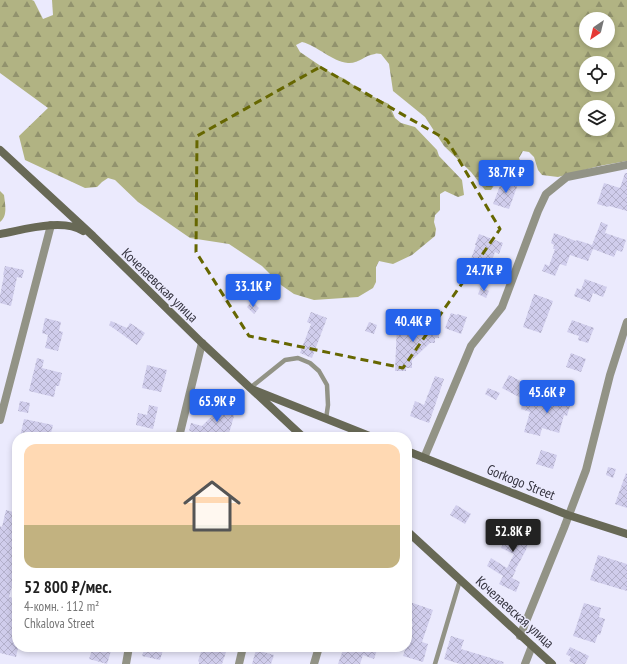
<!DOCTYPE html>
<html lang="ru">
<head>
<meta charset="utf-8">
<style>
  body { margin:0; font-family:"PT Sans Narrow",sans-serif; background:#f6f6f6; color:#222; height:100vh; display:flex; flex-direction:column; font-size:15px; white-space:nowrap }
  * { box-sizing:border-box; margin:0 }
  p { font-size:13px; color:#767676 }
  .icon { flex:none; width:22px; height:22px; fill:none; stroke:currentColor; stroke-width:2; stroke-linecap:round; stroke-linejoin:round }
  .map { position:relative; flex:1; overflow:hidden }
  .details { position:absolute; left:12px; top:432px; width:400px; height:220px; display:flex; flex-direction:column; background:#fff; border-radius:16px; box-shadow:0 2px 6px #0003 }
  .details>* { flex:none }
  .needle { width:26px; rotate:215deg }
  .fabs { position:absolute; left:579px; top:12px; display:grid; gap:8px }
  .fabs a { display:grid; place-items:center; width:36px; height:36px; border-radius:50%; background:#fff; box-shadow:0 2px 6px #0003; font-size:20px }
  .price { position:absolute; translate:-50% -34px; padding:0 9px; border-radius:4px; background:#2563eb; color:#fff; font-size:13px; line-height:26px; filter:drop-shadow(0 1px 2px #0008) }
  .price::after { content:''; position:absolute; left:50%; top:24px; width:12px; height:9px; margin-left:-6px; background:inherit; clip-path:polygon(0 0,100% 0,50% 100%) }
  .price.current { background:#222; color:#fff }
  ul { padding:0; list-style:none }
  li { display:grid; align-content:center; gap:8px; height:212px; padding:0 12px }
  li+li { border-top:1px solid #e0e0e0 }
  li span { display:grid; place-items:center; height:124px; border-radius:12px; color:#555 }
  li>.icon { margin-inline-start:auto }
  span .icon { width:72px; height:72px; fill:#fffc; stroke-width:1 }
  li b { font-size:17px }
  .map>svg:first-child { display:block }
</style>
</head>
<body>
<div class="map">
<svg width="627" height="664" viewBox="0 0 627 664">
  <defs>
    <pattern id="forest-firs" width="22" height="20" patternUnits="userSpaceOnUse"><rect width="22" height="20" fill="#b1b383"/><path d="M5 1l3.5 6h-7zM16 11l3.5 6h-7z" fill="#91926d"/></pattern>
    <pattern id="building-cross-hatch" width="8" height="8" patternUnits="userSpaceOnUse"><rect width="8" height="8" fill="#d0cdec"/><path d="M0 0l8 8M0 8l8-8" fill="none" stroke="#b3b0cb"/></pattern>
  </defs>
  <rect width="100%" height="100%" fill="#ebeafd"/>
  <path fill="url(#forest-firs)" fill-rule="evenodd" d="M 0,0 L 32,0 L 34,1 L 43,19 L 53,15 L 52,0 L 627,0 L 627,161 L 599,166 L 558,177 L 542,175 L 538,170 L 534,157 L 529,152 L 523,151 L 519,158 L 524,172 L 525,179 L 518,181 L 512,177 L 497,170 L 495,184 L 491,190 L 485,190 L 471,172 L 444,146 L 425,117 L 393,91 L 389,64 L 381,54 C 379,54 377,53 375,54 C 365,55 358,64 348,63 C 331,61 318,46 302,42 L 296,45 L 300,52 L 331,73 L 345,79 L 363,92 L 389,104 L 395,118 L 401,123 L 415,127 L 437,150 L 439,156 L 462,180 L 464,195 L 458,197 L 445,191 L 440,194 L 440,210 L 435,215 L 434,222 L 436,229 L 435,236 L 412,255 L 393,264 L 379,261 L 376,267 L 376,282 L 373,288 L 358,297 L 314,300 L 294,294 L 281,285 L 262,266 L 229,244 L 190,238 L 138,202 L 115,180 L 108,178 L 102,182 L 97,187 L 85,188 L 25,160 L 19,136 L 48,108 L 0,73 ZM 586,19 L 608,19 L 608,41 L 586,41 ZM 586,63 L 608,63 L 608,85 L 586,85 ZM 586,107 L 608,107 L 608,129 L 586,129 Z
    M 0,191 L 4,195 C 5,204 8,216 0,222 Z"/>
  <path fill="url(#building-cross-hatch)" d="M 625,173 L 627,173 L 627,211 L 609,206 L 608,207 L 597,204 L 604,183 L 620,188 Z
    M 503,178 L 518,184 L 509,209 L 493,204 Z
    M 601,222 L 608,225 L 605,233 L 626,240 L 622,252 L 617,250 L 614,257 L 593,249 L 588,261 L 570,255 L 566,266 L 560,264 L 555,276 L 542,271 L 545,264 L 549,266 L 555,249 L 553,249 L 554,245 L 551,243 L 554,233 L 576,241 L 577,240 L 592,245 Z
    M 479,234 L 503,243 L 499,254 L 495,252 L 485,280 L 466,273 L 476,245 L 475,245 Z
    M 5,266 L 24,270 L 22,278 L 17,277 L 11,306 L 0,303 L 0,296 L 4,275 L 3,275 Z
    M 585,279 L 607,287 L 603,297 L 593,293 L 590,302 L 574,296 L 577,288 L 581,290 Z
    M 481,287 L 489,291 L 486,298 L 478,294 Z
    M 534,294 L 553,301 L 541,333 L 523,327 Z
    M 252,301 L 259,308 L 254,314 L 247,307 Z
    M 311,312 L 327,318 L 312,358 L 300,353 L 311,324 L 307,322 Z
    M 451,313 L 457,315 L 457,314 L 467,317 L 461,334 L 445,328 Z
    M 45,318 L 61,322 L 59,331 L 63,332 L 58,351 L 45,348 L 48,335 L 42,333 Z
    M 572,320 L 594,328 L 588,343 L 578,340 L 579,336 L 567,332 Z
    M 111,321 L 127,328 L 130,323 L 145,333 L 137,345 L 109,325 Z
    M 369,322 L 377,325 L 374,334 L 365,331 Z
    M 397,324 L 439,326 L 439,338 L 435,338 L 435,343 L 430,343 L 412,360 L 412,368 L 406,368 L 406,371 L 395,371 Z
    M 571,353 L 586,359 L 581,372 L 566,367 Z
    M 37,358 L 44,360 L 42,368 L 62,373 L 59,386 L 56,386 L 54,397 L 29,391 Z
    M 147,365 L 167,370 L 161,392 L 142,388 Z
    M 509,375 L 530,386 L 523,399 L 502,388 Z
    M 435,376 L 444,379 L 429,423 L 410,416 L 415,401 L 424,405 Z
    M 488,388 L 500,393 L 496,400 L 485,394 Z
    M 551,392 L 572,399 L 567,416 L 564,415 L 559,433 L 542,428 L 540,436 L 524,432 L 530,412 L 521,409 L 524,399 L 546,406 Z
    M 229,399 L 236,407 L 231,412 L 234,416 L 228,437 L 214,437 L 189,431 L 191,423 L 202,426 Z
    M 20,401 L 30,403 L 28,413 L 18,411 Z
    M 149,405 L 158,407 L 153,429 L 136,425 L 138,413 L 147,415 Z
    M 24,419 L 53,425 L 50,437 L 20,437 Z
    M 541,450 L 557,455 L 553,469 L 536,464 Z
    M 608,467 L 616,469 L 613,478 L 606,475 Z
    M 626,473 L 627,474 L 627,508 L 615,504 Z
    M 456,505 L 471,514 L 465,524 L 450,515 Z
    M 6,510 L 17,513 L 17,562 L 13,579 L 14,579 L 9,597 L 17,599 L 17,647 L 18,648 L 16,657 L 0,653 L 0,526 L 2,527 Z
    M 512,519 L 533,527 L 526,550 L 515,570 L 516,570 L 512,578 L 520,582 L 516,592 L 499,584 L 503,576 L 487,566 L 491,558 L 507,568 L 514,554 L 501,548 L 504,542 Z
    M 598,555 L 627,564 L 627,591 L 590,580 Z
    M 407,601 L 433,610 L 422,642 L 428,644 L 423,662 L 403,656 L 406,647 L 407,647 L 407,643 L 413,624 L 407,622 Z
    M 584,603 L 601,608 L 599,617 L 605,619 L 600,635 L 598,634 L 595,643 L 573,636 Z
    M 451,636 L 464,640 L 461,649 L 504,662 L 503,664 L 460,664 L 444,659 Z
    M 93,647 L 98,647 L 111,651 L 107,664 L 89,659 Z
    M 145,647 L 164,647 L 160,660 L 142,656 Z
    M 211,647 L 221,647 L 227,649 L 222,664 L 199,664 L 199,662 L 198,661 L 202,649 L 210,651 Z
    M 344,647 L 378,647 L 374,659 L 363,655 L 360,664 L 338,664 Z
    M 570,647 L 589,656 L 585,664 L 575,664 L 569,661 L 571,657 L 566,654 Z
    M 256,650 L 274,655 L 271,664 L 252,664 Z"/>
  <g fill="none" stroke-linecap="round" stroke-linejoin="round">
    <path stroke="#929386" stroke-width="4.5" d="M 250,388 L 285,360 L 298,358 L 310,363 L 319,371 L 327,385 L 328,405 L 326,419
      M 435,664 L 460,580"/>
    <path stroke="#929386" stroke-width="8" d="M 0,420 L 51,225
      M 179,437 L 202,343
      M 424,458 L 471,346 L 502,307 L 538,211 L 546,194 L 567,177 L 627,165
      M 520,636 L 564,528 L 586,470 L 610,375 L 627,322
      M 126,664 L 129,647
      M 239,664 L 243,647
      M 314,664 L 319,647
      M 525,664 L 532,646"/>
    <path stroke="#686956" stroke-width="8" d="M 0,150 L 93,236 L 202,343 L 303,437
      M 0,234 C 23,230 63,218 83,231
      M 254,390 L 372,437
      M 407,451 L 568,515 L 627,534
      M 407,531 L 552,664"/>
  </g>
  <path fill="none" stroke="#666701" stroke-width="3" stroke-dasharray="8 5" stroke-linejoin="round" d="M 320,67 L 447,140 L 500,229 L 403,368 L 249,336 L 196,252 L 197,136 Z"/>
  <g text-anchor="middle" stroke-width="3" stroke-linejoin="round" paint-order="stroke">
    <g font-size="14" fill="#33323e" stroke="#ebeafd">
      <text transform="translate(160 285) rotate(44)" y="5">Кочелаевская улица</text>
      <text transform="translate(521 482) rotate(22)" y="5">Gorkogo Street</text>
      <text transform="translate(515 612) rotate(42)" y="5">Кочелаевская улица</text>
    </g>
  </g>
</svg>
<div class="fabs">
<a><svg class="needle" viewBox="-14 -14 28 28"><path d="M0-13l5 13h-10z" fill="#e53935"/><path d="M0 13l5-13h-10z" fill="#767676"/></svg></a>
<a><svg class="icon" aria-label="locate" viewBox="0 0 24 24"><circle cx="12" cy="12" r="6"/><path d="M12 2v4M12 18v4M2 12h4M18 12h4"/></svg></a>
<a><svg class="icon" aria-label="layers" viewBox="0 0 24 24"><path d="M12 4l9 5-9 5-9-5zM3 14l9 5 9-5"/></svg></a>
</div>
<b class="price" style="left:506px;top:194px">38.7K ₽</b>
<b class="price" style="left:484px;top:292px">24.7K ₽</b>
<b class="price" style="left:253px;top:308px">33.1K ₽</b>
<b class="price" style="left:413px;top:343px">40.4K ₽</b>
<b class="price" style="left:547px;top:414px">45.6K ₽</b>
<b class="price" style="left:217px;top:423px">65.9K ₽</b>
<b class="price current" style="left:513px;top:553px">52.8K ₽</b>
<section class="details">
<ul>
<li><span style="background:linear-gradient(#ffd9b3 65%,#c2b280 0)"><svg class="icon" aria-label="home" viewBox="0 0 24 24"><path d="M3 11l9-7 9 7M6 9v11h12V9"/></svg></span><div><b>52 800 ₽/мес.</b><p>4-комн. · 112 m²</p><p>Chkalova Street</p></div></li>
</ul>
</section>
</div>
</body>
</html>
